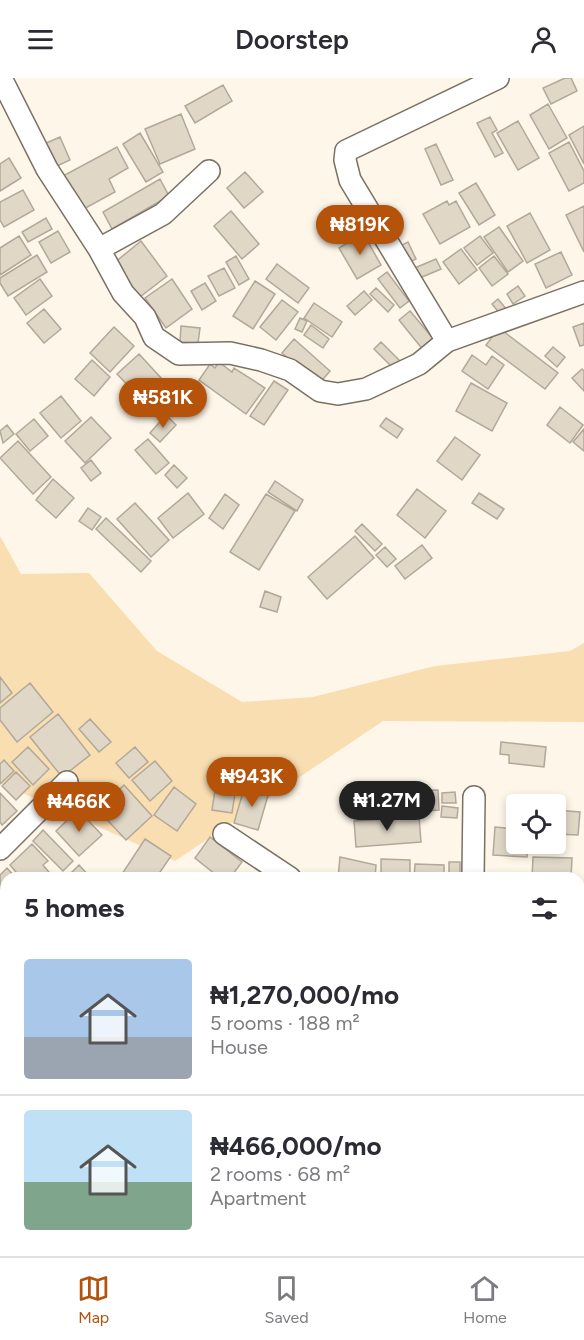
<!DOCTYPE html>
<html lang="en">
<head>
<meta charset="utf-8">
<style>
  body { margin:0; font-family:Figtree,sans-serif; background:#f2f2f3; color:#2b2b33; height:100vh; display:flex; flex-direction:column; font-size:22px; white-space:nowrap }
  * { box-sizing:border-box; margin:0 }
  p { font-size:20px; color:#7c7c81 }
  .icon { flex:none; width:33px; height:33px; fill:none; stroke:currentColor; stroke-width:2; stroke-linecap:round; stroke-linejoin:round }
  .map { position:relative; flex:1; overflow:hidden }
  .drawer { position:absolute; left:0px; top:794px; width:585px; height:386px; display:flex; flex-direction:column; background:#fff; border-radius:18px 18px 0 0; box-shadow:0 3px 9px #0003 }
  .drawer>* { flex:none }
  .buttons { position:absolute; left:506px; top:716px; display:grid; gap:12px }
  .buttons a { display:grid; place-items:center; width:60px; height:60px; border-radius:6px; background:#fff; box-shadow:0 3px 9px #0003; font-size:30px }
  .price { position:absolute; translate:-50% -51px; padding:0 14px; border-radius:21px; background:#b45309; color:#fff; font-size:20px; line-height:39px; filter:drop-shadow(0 2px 3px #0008) }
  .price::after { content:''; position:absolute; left:50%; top:36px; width:18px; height:14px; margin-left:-9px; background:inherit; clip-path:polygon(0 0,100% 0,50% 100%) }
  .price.current { background:#222; color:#fff }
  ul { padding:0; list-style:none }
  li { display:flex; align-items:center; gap:18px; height:150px; padding:0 24px }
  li+li { border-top:2px solid #e1e1e2 }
  li span { display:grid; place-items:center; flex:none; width:168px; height:120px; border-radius:6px; color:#555 }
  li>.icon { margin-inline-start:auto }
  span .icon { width:72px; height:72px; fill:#fffc; stroke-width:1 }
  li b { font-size:26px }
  h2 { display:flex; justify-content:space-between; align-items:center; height:72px; padding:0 24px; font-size:26px }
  header { display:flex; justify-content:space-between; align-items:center; height:78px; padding:0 24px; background:#fff; font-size:27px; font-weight:600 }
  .dock { display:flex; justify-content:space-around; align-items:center; height:84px; border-top:2px solid #e1e1e2; background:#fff; font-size:16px; color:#7c7c81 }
  .dock a { display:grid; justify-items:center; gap:3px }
  .dock .current { color:#b45309 }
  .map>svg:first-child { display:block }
</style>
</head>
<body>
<header><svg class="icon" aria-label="menu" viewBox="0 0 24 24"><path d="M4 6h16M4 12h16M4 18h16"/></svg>Doorstep<svg class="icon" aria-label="person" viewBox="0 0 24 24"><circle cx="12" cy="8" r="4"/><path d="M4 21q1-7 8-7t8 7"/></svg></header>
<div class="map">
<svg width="584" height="1178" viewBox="0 0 584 1178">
  <rect width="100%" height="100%" fill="#fef6e9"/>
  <path fill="#f9deb1" d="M 0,458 L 21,496 L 89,495 L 157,573 L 242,624 L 313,619 L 435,588 L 570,573 L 584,565 L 584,644 L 383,643 L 175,783 L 0,705 Z"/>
  <path fill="#e0d7c7" stroke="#b2a899" stroke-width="1.5" d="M 565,0 L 571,0 L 577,13 L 551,26 L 543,10 Z
    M 223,7 L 232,23 L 195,45 L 185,28 Z
    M 548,26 L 567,60 L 549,71 L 530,37 Z
    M 181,36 L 195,71 L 160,86 L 145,51 Z
    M 490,39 L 497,52 L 492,55 L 503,75 L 495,79 L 477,45 Z
    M 518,43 L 539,80 L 518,92 L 497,55 Z
    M 584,48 L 584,86 L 569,57 Z
    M 140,55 L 163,94 L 146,104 L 123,66 Z
    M 60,59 L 70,82 L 55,89 L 44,66 Z
    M 569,64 L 584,93 L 584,105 L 569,113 L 549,75 Z
    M 436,66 L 453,102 L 441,107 L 425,71 Z
    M 117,69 L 128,90 L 109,101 L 115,114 L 80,133 L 61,99 Z
    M 9,80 L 21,100 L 0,113 L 0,86 Z
    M 245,94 L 263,114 L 244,130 L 227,110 Z
    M 160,101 L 169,118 L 112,151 L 103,134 Z
    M 476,105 L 495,137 L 479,147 L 459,115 Z
    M 23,112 L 34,132 L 4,149 L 0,142 L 0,124 Z
    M 447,123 L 449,127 L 456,123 L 470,149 L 440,166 L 423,136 Z
    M 584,128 L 584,174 L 566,137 Z
    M 231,133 L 259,166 L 242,181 L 214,148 Z
    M 530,135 L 550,172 L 527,185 L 507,148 Z
    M 46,140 L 52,151 L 28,164 L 22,154 Z
    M 499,149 L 523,183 L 508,194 L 484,159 Z
    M 58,153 L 70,174 L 51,185 L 39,164 Z
    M 363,155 L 381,187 L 357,201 L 339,170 Z
    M 19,158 L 31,177 L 0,197 L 0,170 Z
    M 480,158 L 493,175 L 477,187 L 464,170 Z
    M 141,163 L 167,198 L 140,219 L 114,185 Z
    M 408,164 L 416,181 L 404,187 L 396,170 Z
    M 461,171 L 477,192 L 459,206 L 443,184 Z
    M 561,174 L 572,197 L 546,210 L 535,186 Z
    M 37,177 L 47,194 L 8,218 L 0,205 L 0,200 Z
    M 236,178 L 249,201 L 239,207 L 226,184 Z
    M 494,178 L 508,196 L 492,208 L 479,190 Z
    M 436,181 L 441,191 L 415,202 L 410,192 Z
    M 277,186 L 309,210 L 298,225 L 266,201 Z
    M 224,190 L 235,210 L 219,218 L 208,198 Z
    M 387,194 L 409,223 L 400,230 L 378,201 Z
    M 40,201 L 52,218 L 26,237 L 14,220 Z
    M 172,201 L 192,231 L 166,250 L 145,220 Z
    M 255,203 L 275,216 L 253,251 L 233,238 Z
    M 205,205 L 216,223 L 202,232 L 191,213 Z
    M 518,208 L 525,218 L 513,226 L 507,216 Z
    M 376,210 L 394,227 L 388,234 L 370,216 Z
    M 364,213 L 372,222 L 355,237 L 347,228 Z
    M 498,221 L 507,232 L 501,237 L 492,226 Z
    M 282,222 L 298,234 L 276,262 L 260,249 Z
    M 314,225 L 342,244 L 332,259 L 304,240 Z
    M 44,231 L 61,251 L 44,265 L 27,245 Z
    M 410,233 L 436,264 L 424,273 L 399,242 Z
    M 300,240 L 307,243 L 302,254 L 295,251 Z
    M 584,245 L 584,267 L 580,268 L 573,249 Z
    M 311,247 L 329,261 L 323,270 L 304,257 Z
    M 181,248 L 200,250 L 198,265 L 180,264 Z
    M 114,249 L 134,268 L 110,294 L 90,275 Z
    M 499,250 L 558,295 L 545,311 L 486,267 Z
    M 294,261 L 330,293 L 318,307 L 282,275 Z
    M 381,264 L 402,285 L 395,292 L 374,271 Z
    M 553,269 L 565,279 L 557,289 L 545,278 Z
    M 139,276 L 162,301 L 141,321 L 117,296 Z
    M 472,277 L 486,287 L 492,278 L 504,287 L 488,311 L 462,293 Z
    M 92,282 L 110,299 L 94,318 L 75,301 Z
    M 219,284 L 232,294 L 234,290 L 265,310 L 246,336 L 199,302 L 210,286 L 215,290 Z
    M 582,291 L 584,293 L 584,313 L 572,300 Z
    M 274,303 L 288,312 L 264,347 L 250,338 Z
    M 471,305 L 507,325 L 492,353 L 456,333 Z
    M 61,318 L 81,343 L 61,360 L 40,335 Z
    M 560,329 L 583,347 L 570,365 L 547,347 Z
    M 166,337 L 176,347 L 160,364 L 150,355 Z
    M 91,339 L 111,360 L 85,385 L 65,363 Z
    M 386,340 L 403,351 L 397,360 L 380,348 Z
    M 34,341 L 48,358 L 30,373 L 16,356 Z
    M 7,347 L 14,356 L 3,365 L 0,353 Z
    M 584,351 L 584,373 L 573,364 Z
    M 455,359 L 480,377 L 462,402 L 437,383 Z
    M 148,361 L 169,385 L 156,396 L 135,372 Z
    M 18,363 L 51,399 L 33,416 L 0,380 Z
    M 91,382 L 101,395 L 91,403 L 81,390 Z
    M 174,387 L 187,400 L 177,410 L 165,397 Z
    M 53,401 L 74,420 L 56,440 L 36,422 Z
    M 275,403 L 303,422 L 297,433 L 268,414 Z
    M 417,411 L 446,433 L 425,460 L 397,437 Z
    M 188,415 L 204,436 L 173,460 L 158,440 Z
    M 479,415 L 504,431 L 497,441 L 472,425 Z
    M 225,416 L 239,427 L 223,451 L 209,440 Z
    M 266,416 L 295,433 L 259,492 L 230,474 Z
    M 135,425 L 169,462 L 151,479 L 117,441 Z
    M 88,430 L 101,439 L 92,452 L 79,443 Z
    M 106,440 L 151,483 L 141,494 L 96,451 Z
    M 362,446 L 382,466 L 375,473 L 355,453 Z
    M 355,458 L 374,480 L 327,521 L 308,499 Z
    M 422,467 L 432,480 L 405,501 L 395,488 Z
    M 385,469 L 396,481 L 387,489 L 376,477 Z
    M 265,513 L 281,519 L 277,534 L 260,529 Z
    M 0,599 L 12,615 L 0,625 Z
    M 30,605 L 53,634 L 17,664 L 0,642 L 0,630 Z
    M 58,636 L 90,677 L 62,699 L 30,659 Z
    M 90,641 L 111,664 L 99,674 L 79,651 Z
    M 501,664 L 546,669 L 544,689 L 509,685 L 509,677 L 500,676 Z
    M 28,669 L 49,691 L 33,707 L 12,684 Z
    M 135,669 L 148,684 L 129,700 L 116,685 Z
    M 4,682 L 14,693 L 0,706 L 0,686 Z
    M 155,683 L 172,703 L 150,723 L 132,702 Z
    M 16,694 L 30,708 L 16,722 L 2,708 Z
    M 217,699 L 237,702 L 232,735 L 212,732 Z
    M 104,707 L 113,718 L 124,707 L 152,738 L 126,762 L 96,730 L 100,726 L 92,718 Z
    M 245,707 L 269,714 L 258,752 L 234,745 Z
    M 174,709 L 196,726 L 177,753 L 154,737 Z
    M 438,712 L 439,732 L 403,734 L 402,713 Z
    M 455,714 L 456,725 L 442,725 L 442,715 Z
    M 0,715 L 17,733 L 2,747 L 0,744 Z
    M 442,728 L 458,730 L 457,740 L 441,739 Z
    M 78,732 L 102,757 L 79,778 L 56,753 Z
    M 555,732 L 580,734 L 578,757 L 555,756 Z
    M 419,739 L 421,764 L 356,769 L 354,743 Z
    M 495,749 L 516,751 L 516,765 L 528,765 L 527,779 L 493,777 Z
    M 43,752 L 73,783 L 63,793 L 33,763 Z
    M 210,759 L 242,784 L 230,800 L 220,800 L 195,780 Z
    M 145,761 L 171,778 L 156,800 L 127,800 L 122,796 Z
    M 32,766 L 48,783 L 43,787 L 54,800 L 21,800 L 10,787 Z
    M 340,779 L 376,787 L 375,800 L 338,800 Z
    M 533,779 L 572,780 L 571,800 L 532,800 Z
    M 381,781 L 410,782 L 410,800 L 381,800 Z
    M 449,784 L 460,784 L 460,800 L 449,800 Z
    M 415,786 L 444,787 L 444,800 L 414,800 Z
    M 79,787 L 91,800 L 66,800 Z
    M 7,790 L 16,800 L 6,800 L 6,817 L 0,823 L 0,797 Z
    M 579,816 L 584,816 L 582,851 L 579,851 Z
    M 6,823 L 6,843 L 5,844 L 0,838 L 0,828 Z
    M 579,1026 L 583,1026 L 583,1048 L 579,1048 Z
    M 6,1030 L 6,1073 L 0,1078 L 0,1035 Z
    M 0,1153 L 6,1155 L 6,1170 L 0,1168 Z
    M 199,1173 L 221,1173 L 225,1176 L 205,1178 Z
    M 259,1173 L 287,1173 L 282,1178 L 264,1178 Z
    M 421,1173 L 454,1173 L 461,1174 L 461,1178 L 420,1178 Z
    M 492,1173 L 520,1173 L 519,1178 L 492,1178 Z"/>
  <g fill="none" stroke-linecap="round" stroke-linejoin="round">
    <g stroke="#7a7163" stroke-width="24">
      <path id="minor" d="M 1,0 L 47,91 L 99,171 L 123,215 L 145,239 L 154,259 L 179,276 L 230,275 L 261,282 L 290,292 L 320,313 L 338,316 L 366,311 L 419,286 L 447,263 L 584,214
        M 99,171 L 163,136 L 209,93
        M 447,263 L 350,102 L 345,82 L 346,73 L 498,0
        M 224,756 L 290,800
        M 0,771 L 67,704
        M 473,800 L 474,719
        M 0,870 L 6,875
        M 0,1113 L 6,1115
        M 136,1173 L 149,1178
        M 45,1178 L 47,1173
        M 481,1178 L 481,1173"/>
    </g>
    <use href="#minor" stroke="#fff" stroke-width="21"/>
  </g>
</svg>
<div class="buttons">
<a><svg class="icon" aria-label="locate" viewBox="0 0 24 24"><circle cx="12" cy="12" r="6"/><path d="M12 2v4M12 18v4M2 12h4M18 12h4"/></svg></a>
</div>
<b class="price" style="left:360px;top:178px">₦819K</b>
<b class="price" style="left:163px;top:351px">₦581K</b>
<b class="price" style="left:252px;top:730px">₦943K</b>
<b class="price current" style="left:387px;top:754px">₦1.27M</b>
<b class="price" style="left:79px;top:755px">₦466K</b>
<section class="drawer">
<h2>5 homes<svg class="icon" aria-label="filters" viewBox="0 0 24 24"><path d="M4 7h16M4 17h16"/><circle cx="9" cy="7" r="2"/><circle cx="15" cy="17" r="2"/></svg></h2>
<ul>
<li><span style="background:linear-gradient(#a9c7e8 65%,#9aa5b1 0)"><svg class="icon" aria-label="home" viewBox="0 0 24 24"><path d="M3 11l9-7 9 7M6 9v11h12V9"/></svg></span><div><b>₦1,270,000/mo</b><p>5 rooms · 188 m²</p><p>House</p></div></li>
<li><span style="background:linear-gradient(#bfe0f5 60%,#7fa58c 0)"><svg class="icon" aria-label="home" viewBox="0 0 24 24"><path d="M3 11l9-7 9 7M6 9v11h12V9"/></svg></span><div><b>₦466,000/mo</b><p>2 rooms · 68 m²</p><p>Apartment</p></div></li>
</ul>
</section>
</div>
<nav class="dock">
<a class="current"><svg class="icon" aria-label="map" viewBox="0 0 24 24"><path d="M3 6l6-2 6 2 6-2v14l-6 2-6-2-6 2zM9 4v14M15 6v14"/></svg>Map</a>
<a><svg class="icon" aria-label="saved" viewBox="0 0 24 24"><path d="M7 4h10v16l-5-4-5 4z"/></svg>Saved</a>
<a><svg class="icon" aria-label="home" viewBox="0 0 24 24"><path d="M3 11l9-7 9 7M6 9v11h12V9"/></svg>Home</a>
</nav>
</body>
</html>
